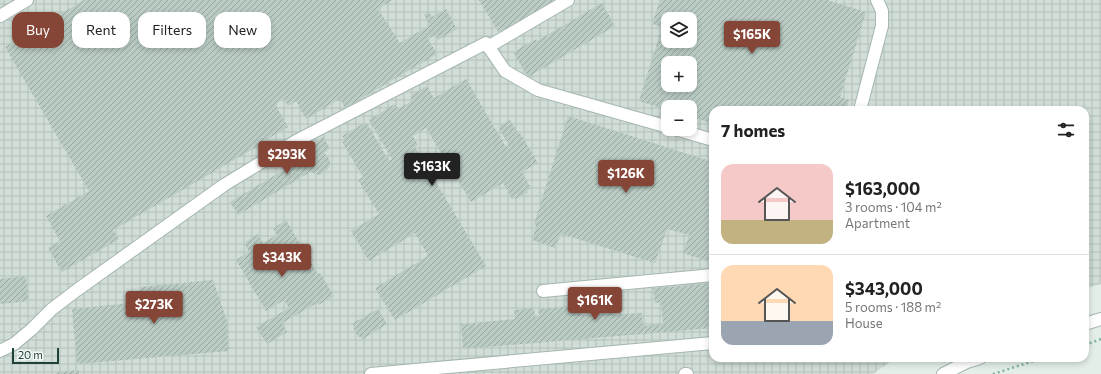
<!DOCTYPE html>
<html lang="en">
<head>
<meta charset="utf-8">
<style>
  body { margin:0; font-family:Commissioner,sans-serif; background:#f6f6f6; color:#222; height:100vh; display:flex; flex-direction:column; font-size:15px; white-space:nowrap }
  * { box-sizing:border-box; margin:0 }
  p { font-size:13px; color:#767676 }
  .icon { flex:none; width:22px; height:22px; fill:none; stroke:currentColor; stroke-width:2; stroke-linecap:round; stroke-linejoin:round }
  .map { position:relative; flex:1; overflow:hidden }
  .details { position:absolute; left:709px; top:106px; width:380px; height:256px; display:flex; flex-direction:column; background:#fff; border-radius:12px; box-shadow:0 2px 6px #0003 }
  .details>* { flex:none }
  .hud { position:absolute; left:12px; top:12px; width:380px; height:36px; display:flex; gap:8px }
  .controls { position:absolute; left:661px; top:12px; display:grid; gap:8px }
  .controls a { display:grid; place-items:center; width:36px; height:36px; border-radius:8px; background:#fff; box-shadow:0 2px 6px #0003; font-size:20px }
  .scale { position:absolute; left:12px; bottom:10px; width:47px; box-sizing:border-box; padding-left:4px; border:2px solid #204137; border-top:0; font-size:11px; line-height:14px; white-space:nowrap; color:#204137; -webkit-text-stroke:3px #f4faf6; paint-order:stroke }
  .price { position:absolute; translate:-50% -34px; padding:0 9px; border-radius:4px; background:#854537; color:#fff; font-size:13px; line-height:26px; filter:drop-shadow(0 1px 2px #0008) }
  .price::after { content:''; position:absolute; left:50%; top:24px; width:12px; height:9px; margin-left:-6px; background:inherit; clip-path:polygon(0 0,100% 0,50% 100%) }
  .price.on { background:#222; color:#fff }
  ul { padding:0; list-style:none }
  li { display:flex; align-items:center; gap:12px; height:100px; padding:0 12px }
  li+li { border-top:1px solid #e0e0e0 }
  li span { display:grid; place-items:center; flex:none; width:112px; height:80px; border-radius:12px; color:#555 }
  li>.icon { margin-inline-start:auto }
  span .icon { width:48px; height:48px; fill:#fffc; stroke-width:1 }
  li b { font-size:17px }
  h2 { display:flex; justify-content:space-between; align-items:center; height:48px; padding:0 12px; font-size:17px }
  .tag { padding:0 14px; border-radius:12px; background:#fff; box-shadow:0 2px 6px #0003; font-size:14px; line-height:36px }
  .tag.on { background:#854537; color:#fff }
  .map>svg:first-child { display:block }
</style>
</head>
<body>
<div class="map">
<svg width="1101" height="374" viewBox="0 0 1101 374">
  <defs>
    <pattern id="industrial-grid" width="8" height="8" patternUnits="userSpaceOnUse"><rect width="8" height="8" fill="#d1ded7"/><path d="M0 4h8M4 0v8" fill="none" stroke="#b3c0b9"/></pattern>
    <pattern id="building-hatch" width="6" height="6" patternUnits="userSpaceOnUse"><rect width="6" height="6" fill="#baccc4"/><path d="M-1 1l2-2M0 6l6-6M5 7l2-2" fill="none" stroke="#97a7a0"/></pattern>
  </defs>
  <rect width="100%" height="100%" fill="#e3eee8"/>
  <path fill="url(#industrial-grid)" fill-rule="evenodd" d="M 0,0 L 1101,0 L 1101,284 L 1085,289 L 1085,110 L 713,110 L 713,358 L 896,358 L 873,374 L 0,374 ZM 668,19 L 690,19 L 690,41 L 668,41 ZM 668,63 L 690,63 L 690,85 L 668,85 ZM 668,107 L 690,107 L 690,129 L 668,129 Z"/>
  <path fill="url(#building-hatch)" fill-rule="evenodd" d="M 84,0 L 393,0 L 378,9 L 400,43 L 430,25 L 424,15 L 429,12 L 432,17 L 446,9 L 457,29 L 438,40 L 435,35 L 428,39 L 437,54 L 345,108 L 340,99 L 306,119 L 296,101 L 288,106 L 284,99 L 275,104 L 288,127 L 264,141 L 265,142 L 113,230 L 119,239 L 62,272 L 48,248 L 60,241 L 46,216 L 89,191 L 5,47 Z
    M 479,0 L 554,0 L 499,33 Z
    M 660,0 L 827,0 L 866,12 L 840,97 L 849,100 L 846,110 L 713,110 L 713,124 L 690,116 L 690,107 L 668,107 L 668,110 L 639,101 L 662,27 L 652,24 ZM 668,19 L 690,19 L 690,41 L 668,41 ZM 668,63 L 690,63 L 690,85 L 668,85 Z
    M 602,3 L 615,26 L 528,77 L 513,52 L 536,39 L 537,41 Z
    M 466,79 L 506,147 L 509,145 L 498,127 L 510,120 L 519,134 L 520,133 L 538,163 L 522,172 L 531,188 L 526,191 L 528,192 L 516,199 L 515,198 L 512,199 L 503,183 L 471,202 L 426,128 L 413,136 L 418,145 L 415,147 L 486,266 L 395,320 L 375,288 L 428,256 L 415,233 L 369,261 L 351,231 L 379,214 L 358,180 L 363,177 L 342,142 L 345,141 L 342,136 L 366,122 L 389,161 L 392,159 L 369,120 L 395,104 L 398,109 L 412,101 L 410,96 L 427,86 L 434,98 Z
    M 568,116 L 713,162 L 713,263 L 683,253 L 689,235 L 667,229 L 655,263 L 561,234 L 555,248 L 532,240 L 536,226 L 534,224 Z
    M 323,137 L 330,148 L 324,153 L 328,157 L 330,162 L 329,167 L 325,172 L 319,175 L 310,172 L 238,215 L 230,202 L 284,170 L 281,165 L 288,161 L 287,158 Z
    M 286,220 L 318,274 L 320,273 L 334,296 L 318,305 L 317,303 L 282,323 L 287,332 L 267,344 L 256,327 L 289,308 L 284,300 L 266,311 L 236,260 L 249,252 L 244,243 L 258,234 L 263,243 L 277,235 L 273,229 Z
    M 26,276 L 29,301 L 0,304 L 0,279 Z
    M 213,280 L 227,321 L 229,351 L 77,364 L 72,309 L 141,302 L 140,287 Z
    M 713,283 L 713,328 L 463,349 L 461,324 L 515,319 L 514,310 L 534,308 L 535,317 L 539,316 L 538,309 L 581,305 L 581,316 L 613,313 L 613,315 L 642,313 L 643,326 L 663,324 L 661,302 L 655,303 L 653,288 Z
    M 378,309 L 387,324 L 363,339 L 357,335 L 354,330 L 353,323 Z
    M 79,370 L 79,374 L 56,374 L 56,372 Z"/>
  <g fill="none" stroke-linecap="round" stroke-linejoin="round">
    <g stroke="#a5b7af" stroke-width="14">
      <path id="minor" d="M 0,16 L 27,0
        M 488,47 L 568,0
        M 860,110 L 882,26 L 882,11 L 877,0
        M 675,129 L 713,140
        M 543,291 L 713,275
        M 1085,324 L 1101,319
        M 0,351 L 14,344 L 32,329 L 52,309 L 77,290 L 224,185 L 296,141 L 486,43 L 505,71 L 538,90 L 668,127
        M 371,374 L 713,343
        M 685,374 L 687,374
        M 943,374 L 967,362 L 980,358"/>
    </g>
    <path stroke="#80b5a1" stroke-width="2.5" stroke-dasharray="2 3" stroke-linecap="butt" d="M 1085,345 L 1101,339
      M 993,374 L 1043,358"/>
    <use href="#minor" stroke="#fff" stroke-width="12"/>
  </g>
</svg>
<div class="controls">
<a><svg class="icon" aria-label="layers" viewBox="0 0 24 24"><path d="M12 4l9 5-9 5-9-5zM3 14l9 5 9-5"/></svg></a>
<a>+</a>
<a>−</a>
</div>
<div class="scale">20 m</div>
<b class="price" style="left:752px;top:55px">$165K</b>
<b class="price" style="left:287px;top:175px">$293K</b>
<b class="price on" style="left:432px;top:187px">$163K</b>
<b class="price" style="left:626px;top:194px">$126K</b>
<b class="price" style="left:282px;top:278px">$343K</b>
<b class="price" style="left:595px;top:321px">$161K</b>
<b class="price" style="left:154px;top:325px">$273K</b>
<div class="hud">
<a class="tag on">Buy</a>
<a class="tag">Rent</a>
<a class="tag">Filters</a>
<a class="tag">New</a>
</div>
<section class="details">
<h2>7 homes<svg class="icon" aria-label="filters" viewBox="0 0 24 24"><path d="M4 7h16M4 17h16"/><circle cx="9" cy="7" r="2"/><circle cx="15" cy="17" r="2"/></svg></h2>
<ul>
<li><span style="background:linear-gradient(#f6c9c9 70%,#c2b280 0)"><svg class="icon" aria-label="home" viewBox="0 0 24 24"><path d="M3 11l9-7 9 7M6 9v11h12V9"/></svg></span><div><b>$163,000</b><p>3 rooms · 104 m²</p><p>Apartment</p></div></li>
<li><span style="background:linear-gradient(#ffd9b3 70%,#9aa5b1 0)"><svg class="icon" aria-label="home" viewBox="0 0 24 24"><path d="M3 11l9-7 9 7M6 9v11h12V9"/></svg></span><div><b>$343,000</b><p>5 rooms · 188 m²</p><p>House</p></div></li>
</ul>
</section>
</div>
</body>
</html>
